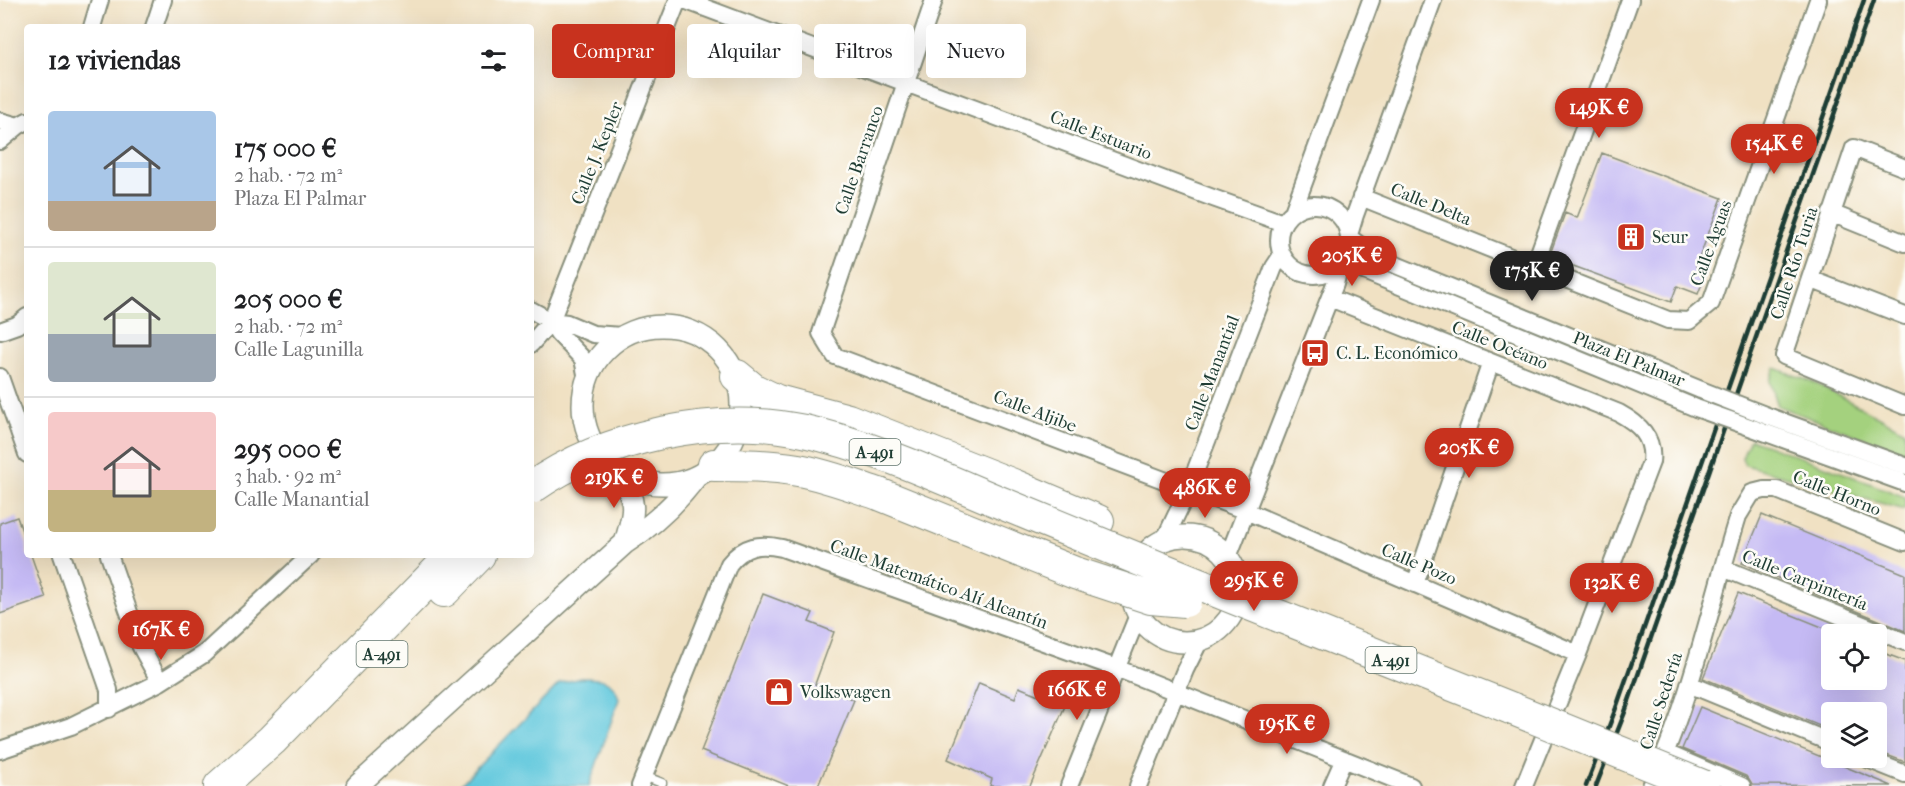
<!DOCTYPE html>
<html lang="es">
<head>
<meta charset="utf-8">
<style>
  body { margin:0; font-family:"IM FELL French Canon",serif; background:#f2f2f2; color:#202124; height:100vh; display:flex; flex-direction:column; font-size:22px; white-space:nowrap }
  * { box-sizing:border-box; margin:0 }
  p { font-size:20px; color:#757577 }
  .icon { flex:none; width:33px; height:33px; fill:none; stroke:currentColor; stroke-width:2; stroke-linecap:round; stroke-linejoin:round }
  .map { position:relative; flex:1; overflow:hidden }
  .side { position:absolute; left:24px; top:24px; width:510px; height:534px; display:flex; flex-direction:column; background:#fff; border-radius:6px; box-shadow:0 6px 24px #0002 }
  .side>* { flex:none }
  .hud { position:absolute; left:552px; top:24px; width:570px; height:54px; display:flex; gap:12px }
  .tools { position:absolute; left:1821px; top:624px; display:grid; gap:12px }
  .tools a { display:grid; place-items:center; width:66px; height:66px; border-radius:6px; background:#fff; box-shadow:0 6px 24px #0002; font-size:30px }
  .price { position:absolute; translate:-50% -51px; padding:0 14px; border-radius:21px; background:#c8321e; color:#fff; font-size:20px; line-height:39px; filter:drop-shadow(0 2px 3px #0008) }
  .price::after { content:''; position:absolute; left:50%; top:36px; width:18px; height:14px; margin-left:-9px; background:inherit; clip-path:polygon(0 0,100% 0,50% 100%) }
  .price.current { background:#222; color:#fff }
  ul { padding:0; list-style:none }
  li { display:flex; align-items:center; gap:18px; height:150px; padding:0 24px }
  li+li { border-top:2px solid #e0e0e0 }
  li span { display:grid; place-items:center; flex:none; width:168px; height:120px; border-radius:6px; color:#555 }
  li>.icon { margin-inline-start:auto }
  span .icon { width:72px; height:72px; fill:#fffc; stroke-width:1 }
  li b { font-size:26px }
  h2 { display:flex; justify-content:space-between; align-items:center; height:72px; padding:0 24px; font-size:26px }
  .chip { padding:0 21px; border-radius:6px; background:#fff; box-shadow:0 6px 24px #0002; font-size:21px; line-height:54px }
  .chip.current { background:#c8321e; color:#fff }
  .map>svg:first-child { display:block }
</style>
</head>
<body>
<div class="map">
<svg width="1905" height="786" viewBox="0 0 1905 786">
  <rect width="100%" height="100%" fill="#fdfcf7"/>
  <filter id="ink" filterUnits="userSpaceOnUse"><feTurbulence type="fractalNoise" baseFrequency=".0167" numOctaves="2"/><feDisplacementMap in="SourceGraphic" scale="12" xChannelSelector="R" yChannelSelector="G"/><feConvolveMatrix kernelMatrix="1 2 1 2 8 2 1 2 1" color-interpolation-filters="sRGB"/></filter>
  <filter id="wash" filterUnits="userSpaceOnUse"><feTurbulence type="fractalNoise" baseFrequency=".008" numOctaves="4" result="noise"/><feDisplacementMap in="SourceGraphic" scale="24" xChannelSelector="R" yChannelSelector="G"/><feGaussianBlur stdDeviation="1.35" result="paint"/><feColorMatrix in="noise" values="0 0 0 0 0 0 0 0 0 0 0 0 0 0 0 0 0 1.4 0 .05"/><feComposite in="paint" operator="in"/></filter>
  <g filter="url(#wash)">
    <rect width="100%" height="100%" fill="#f0e1c3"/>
    <path fill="#a4d17e" stroke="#628759" stroke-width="1.5" d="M 1775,368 L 1815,383 L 1905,431 L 1905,454 L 1778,406 L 1770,381 Z
      M 1750,439 L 1820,464 L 1905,497 L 1905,510 L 1745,465 L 1742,458 Z"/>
    <path fill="#60c8dd" stroke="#408288" stroke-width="1.5" d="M 580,678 C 599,678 614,678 619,699 L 589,786 L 459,786 L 559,684 Z"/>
    <g id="blocks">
      <path fill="#c5baf4" d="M 1602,153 L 1722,198 L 1696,266 L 1707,270 L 1698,294 L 1677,286 L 1671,302 L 1549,257 L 1565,213 L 1577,218 Z
        M 1762,515 L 1905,574 L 1905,631 L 1742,563 Z
        M 17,517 L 27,545 L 27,555 L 31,555 L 46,598 L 0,614 L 0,523 Z
        M 1738,593 L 1832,631 L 1832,680 L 1876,680 L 1876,650 L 1905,661 L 1905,762 L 1876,751 L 1876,712 L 1832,712 L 1832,731 L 1703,678 Z
        M 763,594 L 813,613 L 809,622 L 834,632 L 815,684 L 854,700 L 818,786 L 789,786 L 701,751 Z
        M 979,683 L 1015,698 L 1019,687 L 1065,706 L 1030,786 L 990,786 L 992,779 L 948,759 Z
        M 1700,707 L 1892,786 L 1752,785 L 1746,776 L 1682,749 Z"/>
    </g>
  </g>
  <g filter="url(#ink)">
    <use href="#blocks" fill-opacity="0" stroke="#888f7c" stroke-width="1.5"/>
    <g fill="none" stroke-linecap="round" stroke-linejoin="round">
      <g stroke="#888f7c" stroke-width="11">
        <path id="service" d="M 644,776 L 662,783"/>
      </g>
      <g stroke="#888f7c" stroke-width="20">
        <path id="minor" d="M 684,0 L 1213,198 L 1283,223
          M 934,0 L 821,333 L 835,356 L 1246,511 L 1578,654
          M 92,27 L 100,0
          M 154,27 L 163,0
          M 0,121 L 18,126
          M 0,141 L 18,126 L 27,121
          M 1905,168 L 1854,148 L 1784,356 L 1905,406
          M 1361,197 L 1668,320 L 1689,321 L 1711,303 L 1818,0
          M1279 240a35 35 0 1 1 70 0a35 35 0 1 1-70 0Z
          M 1293,212 L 1371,0
          M 1831,213 L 1905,243
          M 1349,235 L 1355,215 L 1433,0
          M 1350,238 L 1374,256 L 1701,390
          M 1342,262 L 1696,408
          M 1534,267 L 1630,0
          M 1810,279 L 1905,316
          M 1330,298 L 1619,413 C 1639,424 1654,437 1651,462 L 1578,654 L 1524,786
          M 531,310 L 551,321 L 567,323 L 593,334 L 622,336
          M 551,321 L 558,333 L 583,359 L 587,379
          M 0,331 L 17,325 L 27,317
          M 531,344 L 551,321 L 678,0
          M 0,377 L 27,454
          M 1770,417 L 1905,466
          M 1761,431 L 1905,483
          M 1165,539 L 1188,490 L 1274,267 L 1282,255
          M 62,555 L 109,690 L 109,709
          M 109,555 L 141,647 L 160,682
          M 1228,557 L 1335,284 L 1340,265
          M 1723,568 L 1905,642
          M 1415,584 L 1491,362
          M 1689,684 L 1832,743
          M 0,750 L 71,726 L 160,682 L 204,654 L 311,555
          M 1666,753 L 1742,786
          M 1865,758 L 1905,774
          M 640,786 L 729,564 C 744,545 760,543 782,548 L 1116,668 L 1411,786
          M 1069,786 L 1138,615
          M 1138,786 L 1185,670 L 1200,640
          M 1332,786 L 1344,759
          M 1651,786 C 1691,700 1710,606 1738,516 L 1752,493 L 1764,490 L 1777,490 L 1905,542"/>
      </g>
      <g stroke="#888f7c" stroke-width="24">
        <path id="tertiary" d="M583 405a79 79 0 1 1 158 0a79 79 0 1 1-158 0Z
          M 620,472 C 637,505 635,509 625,543
          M1132 589a53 53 0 1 1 106 0a53 53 0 1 1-106 0Z
          M 357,786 L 625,543 C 652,526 677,502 696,477"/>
      </g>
      <g stroke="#888f7c" stroke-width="34">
        <path id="motorway" d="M 737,376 L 754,390 L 777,401 L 848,420 L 1013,485 L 1098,521
          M 714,465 C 742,465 770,465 798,470 C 826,475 852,485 879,494
          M 444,591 L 479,555
          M 1269,612 L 1513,709
          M 220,786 L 272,740 L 453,555"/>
      </g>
      <use href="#service" stroke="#fff" stroke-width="8"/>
      <use href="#minor" stroke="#fff" stroke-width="16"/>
      <use href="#tertiary" stroke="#fff" stroke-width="21"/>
      <use href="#motorway" stroke="#fff" stroke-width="32"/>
      <path stroke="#1f3d34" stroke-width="4.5" d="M 1586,786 L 1616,708 L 1864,0
        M 1596,786 L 1625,712 L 1874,0"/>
      <g stroke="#888f7c" stroke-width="20" stroke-linecap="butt">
        <path id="minor-bridge" d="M 1701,390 L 1770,417
          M 1696,408 L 1761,431"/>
      </g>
      <g stroke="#888f7c" stroke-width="34" stroke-linecap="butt">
        <path id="motorway-bridge" d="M 531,488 C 606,436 714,412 804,431 C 873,446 939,477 1004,504 C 1092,540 1180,577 1269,612
          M 879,494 L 1075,573 L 1151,598 L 1185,601
          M 1513,709 L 1703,786"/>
      </g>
      <use href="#minor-bridge" stroke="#fff" stroke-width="16"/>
      <use href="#motorway-bridge" stroke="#fff" stroke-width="32"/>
    </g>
  </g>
  <defs>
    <g id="building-square" transform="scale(1.5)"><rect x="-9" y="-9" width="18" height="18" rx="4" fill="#c8321e" stroke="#fdfcf7"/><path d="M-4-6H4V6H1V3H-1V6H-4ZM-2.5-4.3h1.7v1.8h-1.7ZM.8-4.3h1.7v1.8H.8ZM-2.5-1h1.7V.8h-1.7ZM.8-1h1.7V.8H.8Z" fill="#fff"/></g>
    <g id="bus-square" transform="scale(1.5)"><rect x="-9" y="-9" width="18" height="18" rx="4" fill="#c8321e" stroke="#fdfcf7"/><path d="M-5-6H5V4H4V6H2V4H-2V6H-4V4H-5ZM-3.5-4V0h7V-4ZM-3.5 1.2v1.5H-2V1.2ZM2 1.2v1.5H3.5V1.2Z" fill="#fff"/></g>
    <g id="shop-square" transform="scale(1.5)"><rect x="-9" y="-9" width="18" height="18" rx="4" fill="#c8321e" stroke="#fdfcf7"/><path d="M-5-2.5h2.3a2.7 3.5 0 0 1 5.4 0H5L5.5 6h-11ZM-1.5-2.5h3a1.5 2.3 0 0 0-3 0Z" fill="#fff"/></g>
  </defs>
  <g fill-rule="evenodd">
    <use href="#building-square" x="1631" y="237"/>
    <use href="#bus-square" x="1315" y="353"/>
    <use href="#shop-square" x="779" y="692"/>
  </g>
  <g text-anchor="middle" stroke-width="5" stroke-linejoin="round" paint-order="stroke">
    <g fill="#fdfcf7" stroke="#62766e" stroke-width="1.5">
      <rect x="849.5" y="439" width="51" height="26" rx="4.5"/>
      <rect x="356.5" y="641" width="51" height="26" rx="4.5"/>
      <rect x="1365.5" y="647" width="51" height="26" rx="4.5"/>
    </g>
    <g font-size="16" font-weight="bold" fill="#1f3d34">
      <text x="875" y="458">A-491</text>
      <text x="382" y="660">A-491</text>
      <text x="1391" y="666">A-491</text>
    </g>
    <g font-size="18" fill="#1f3d34" stroke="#fdfcf7">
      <text transform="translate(1101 135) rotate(21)" y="6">Calle Estuario</text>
      <text transform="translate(597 153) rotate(-68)" y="6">Calle J. Kepler</text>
      <text transform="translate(859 160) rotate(-71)" y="6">Calle Barranco</text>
      <text transform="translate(1431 204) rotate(22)" y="6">Calle Delta</text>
      <text transform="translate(1711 243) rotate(-70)" y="6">Calle Aguas</text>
      <text transform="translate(1794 263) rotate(-72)" y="6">Calle Río Turia</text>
      <text transform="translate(1500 345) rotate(22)" y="6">Calle Océano</text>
      <text transform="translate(1629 359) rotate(22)" y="6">Plaza El Palmar</text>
      <text transform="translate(1212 373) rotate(-69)" y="6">Calle Manantial</text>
      <text transform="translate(1035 411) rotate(21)" y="6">Calle Aljibe</text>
      <text transform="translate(1837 493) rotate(22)" y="6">Calle Horno</text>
      <text transform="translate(1419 564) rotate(23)" y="6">Calle Pozo</text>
      <text transform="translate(1805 580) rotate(22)" y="6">Calle Carpintería</text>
      <text transform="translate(939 584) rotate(20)" y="6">Calle Matemático Alí Alcantín</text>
      <text transform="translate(1661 701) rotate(-72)" y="6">Calle Sedería</text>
    </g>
    <g font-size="18" fill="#1f3d34" stroke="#fdfcf7" text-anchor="start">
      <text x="1652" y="243">Seur</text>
      <text x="1336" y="359">C. L. Económico</text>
      <text x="800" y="698">Volkswagen</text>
    </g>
  </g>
</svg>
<div class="tools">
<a><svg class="icon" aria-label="locate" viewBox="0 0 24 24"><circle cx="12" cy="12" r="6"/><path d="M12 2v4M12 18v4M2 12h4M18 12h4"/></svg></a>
<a><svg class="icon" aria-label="layers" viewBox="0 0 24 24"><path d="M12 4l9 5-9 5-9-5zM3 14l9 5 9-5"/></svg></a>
</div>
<b class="price" style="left:1599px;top:139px">149K €</b>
<b class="price" style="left:1774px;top:175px">154K €</b>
<b class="price" style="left:1352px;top:287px">205K €</b>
<b class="price current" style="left:1532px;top:302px">175K €</b>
<b class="price" style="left:1469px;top:479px">205K €</b>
<b class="price" style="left:614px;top:509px">219K €</b>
<b class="price" style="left:1205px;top:519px">486K €</b>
<b class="price" style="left:1254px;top:612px">295K €</b>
<b class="price" style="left:1612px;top:614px">132K €</b>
<b class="price" style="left:161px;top:661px">167K €</b>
<b class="price" style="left:1077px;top:721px">166K €</b>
<b class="price" style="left:1287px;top:755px">195K €</b>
<div class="hud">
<a class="chip current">Comprar</a>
<a class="chip">Alquilar</a>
<a class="chip">Filtros</a>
<a class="chip">Nuevo</a>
</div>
<section class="side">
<h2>12 viviendas<svg class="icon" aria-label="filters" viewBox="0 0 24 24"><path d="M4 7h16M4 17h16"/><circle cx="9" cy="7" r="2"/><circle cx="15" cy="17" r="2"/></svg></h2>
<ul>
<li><span style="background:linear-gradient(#a9c7e8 75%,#b9a48a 0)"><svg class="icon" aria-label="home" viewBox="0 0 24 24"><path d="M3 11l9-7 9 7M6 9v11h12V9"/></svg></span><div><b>175 000 €</b><p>2 hab. · 72 m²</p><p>Plaza El Palmar</p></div></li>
<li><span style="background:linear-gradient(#dfe7d0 60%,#9aa5b1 0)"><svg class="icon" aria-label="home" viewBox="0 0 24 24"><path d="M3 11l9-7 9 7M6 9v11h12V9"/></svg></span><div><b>205 000 €</b><p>2 hab. · 72 m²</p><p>Calle Lagunilla</p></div></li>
<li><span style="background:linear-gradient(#f6c9c9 65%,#c2b280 0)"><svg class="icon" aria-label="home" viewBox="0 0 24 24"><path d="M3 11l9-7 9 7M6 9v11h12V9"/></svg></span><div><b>295 000 €</b><p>3 hab. · 92 m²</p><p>Calle Manantial</p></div></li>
</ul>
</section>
</div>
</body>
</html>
